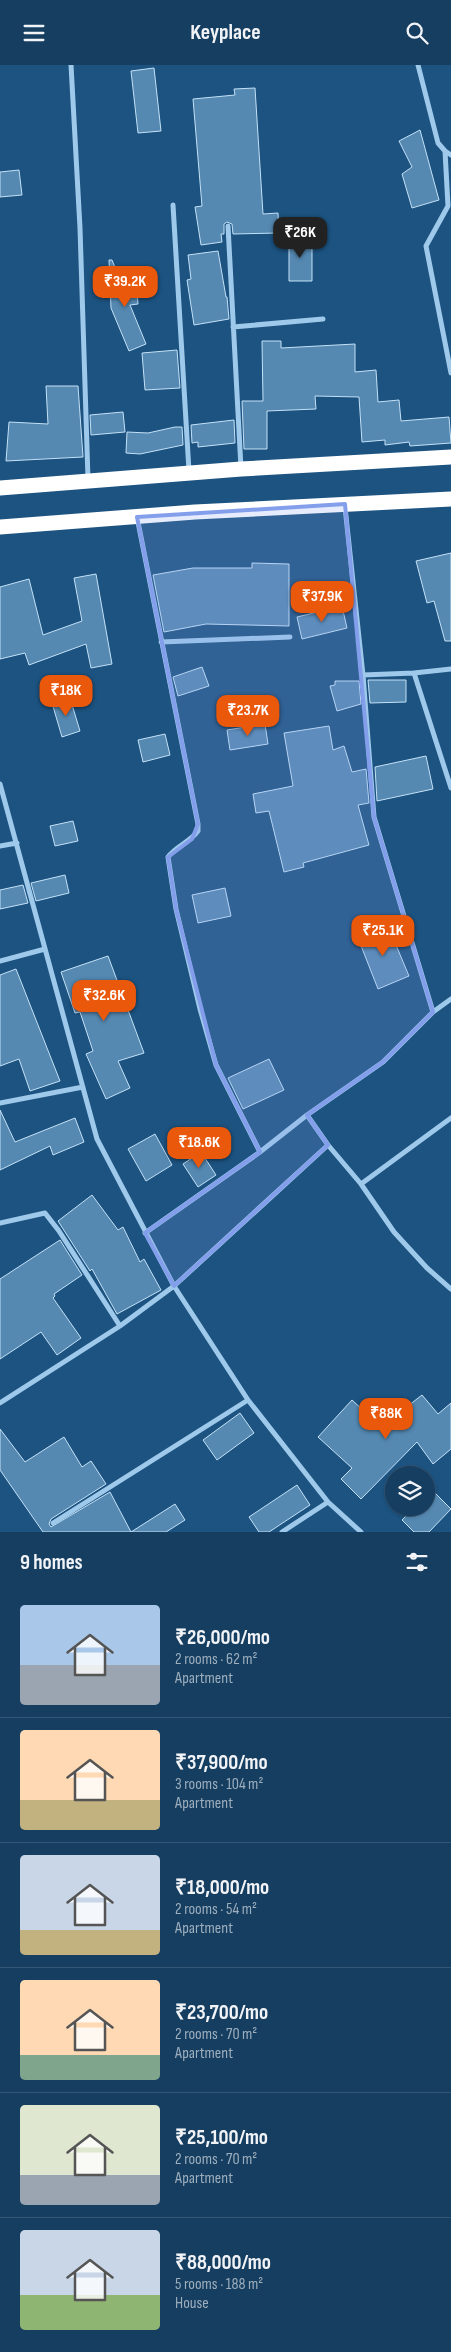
<!DOCTYPE html>
<html lang="en">
<head>
<meta charset="utf-8">
<style>
  body { margin:0; font-family:"Sofia Sans Condensed",sans-serif; background:#22496a; color:#f1f3f6; height:100vh; display:flex; flex-direction:column; font-size:19px; white-space:nowrap }
  * { box-sizing:border-box; margin:0 }
  p { font-size:16px; color:#9daebd }
  .icon { flex:none; width:28px; height:28px; fill:none; stroke:currentColor; stroke-width:2; stroke-linecap:round; stroke-linejoin:round }
  .map { position:relative; height:1467px; overflow:hidden }
  .panel { display:flex; flex-direction:column; background:#153e61; flex:1 }
  .panel>* { flex:none }
  .buttons { position:absolute; left:385px; top:1401px; display:grid; gap:10px }
  .buttons a { display:grid; place-items:center; width:50px; height:50px; border-radius:50%; background:#153e61; box-shadow:0 1px 4px #0004,0 0 0 1px #345776; font-size:25px }
  .price { position:absolute; translate:-50% -42px; padding:0 11px; border-radius:10px; background:#ea580c; color:#fff; font-size:16px; line-height:32px; filter:drop-shadow(0 1px 2px #0008) }
  .price::after { content:''; position:absolute; left:50%; top:30px; width:15px; height:11px; margin-left:-8px; background:inherit; clip-path:polygon(0 0,100% 0,50% 100%) }
  .price.on { background:#222; color:#fff }
  ul { padding:0; list-style:none }
  li { display:flex; align-items:center; gap:15px; height:125px; padding:0 20px }
  li+li { border-top:1px solid #345776 }
  li span { display:grid; place-items:center; flex:none; width:140px; height:100px; border-radius:5px; color:#555 }
  li>.icon { margin-inline-start:auto }
  span .icon { width:60px; height:60px; fill:#fffc; stroke-width:1 }
  li b { font-size:21px }
  h2 { display:flex; justify-content:space-between; align-items:center; height:60px; padding:0 20px; font-size:21px }
  header { display:flex; justify-content:space-between; align-items:center; height:65px; padding:0 20px; background:#153e61; font-size:22px; font-weight:700 }
  .map>svg:first-child { display:block }
</style>
</head>
<body>
<header><svg class="icon" aria-label="menu" viewBox="0 0 24 24"><path d="M4 6h16M4 12h16M4 18h16"/></svg>Keyplace<svg class="icon" aria-label="search" viewBox="0 0 24 24"><circle cx="10" cy="10" r="6"/><path d="M15 15l6 6"/></svg></header>
<div class="map">
<svg width="451" height="1467" viewBox="0 0 451 1467">
  <rect width="100%" height="100%" fill="#1c5381"/>
  <path fill="#5589b2" stroke="#c4e1f7" d="M 154,3 L 161,66 L 138,68 L 131,6 Z
    M 255,23 L 263,149 L 278,148 L 279,168 L 233,169 L 232,159 L 227,157 L 224,159 L 224,169 L 221,169 L 222,177 L 201,180 L 195,142 L 202,141 L 193,34 L 235,30 L 234,24 Z
    M 420,65 L 439,135 L 412,143 L 402,109 L 412,102 L 399,76 Z
    M 19,105 L 22,130 L 0,132 L 0,107 Z
    M 289,173 L 312,173 L 312,216 L 289,216 Z
    M 218,186 L 226,232 L 227,232 L 229,254 L 194,260 L 187,215 L 191,214 L 188,190 Z
    M 109,195 L 112,195 L 120,215 L 136,214 L 138,239 L 130,240 L 146,279 L 129,286 L 111,243 Z
    M 262,276 L 281,276 L 281,283 L 355,279 L 355,307 L 376,305 L 378,337 L 399,335 L 401,356 L 449,352 L 451,378 L 410,381 L 409,377 L 385,380 L 385,375 L 362,377 L 359,332 L 315,331 L 316,344 L 267,346 L 267,384 L 244,384 L 242,336 L 263,336 Z
    M 177,285 L 180,323 L 145,325 L 142,288 Z
    M 46,321 L 78,321 L 83,392 L 6,396 L 9,357 L 48,359 Z
    M 123,347 L 125,367 L 91,370 L 90,350 Z
    M 234,355 L 235,378 L 198,382 L 198,377 L 192,378 L 191,360 Z
    M 175,362 L 182,362 L 183,380 L 140,389 L 126,388 L 127,367 L 148,368 Z
    M 451,488 L 451,576 L 445,576 L 434,536 L 427,538 L 416,496 Z
    M 252,498 L 289,499 L 289,561 L 206,559 L 164,567 L 153,510 L 193,503 L 252,503 Z
    M 96,509 L 112,599 L 91,603 L 86,579 L 29,600 L 25,588 L 0,594 L 0,522 L 29,514 L 43,570 L 82,556 L 74,513 Z
    M 342,541 L 347,563 L 302,574 L 297,552 Z
    M 202,602 L 209,621 L 178,631 L 173,612 Z
    M 368,615 L 406,615 L 406,637 L 370,638 Z
    M 335,616 L 359,616 L 361,639 L 337,646 L 330,621 L 335,620 Z
    M 70,633 L 80,666 L 62,672 L 52,638 Z
    M 265,659 L 268,679 L 230,685 L 227,665 Z
    M 329,661 L 333,685 L 344,681 L 352,707 L 366,704 L 369,738 L 358,740 L 369,780 L 303,798 L 304,802 L 284,807 L 269,746 L 256,748 L 253,729 L 293,721 L 284,668 Z
    M 165,669 L 170,690 L 143,697 L 138,675 Z
    M 426,691 L 433,724 L 377,736 L 375,702 Z
    M 73,756 L 78,776 L 55,781 L 50,761 Z
    M 65,810 L 69,828 L 36,836 L 31,818 Z
    M 23,820 L 28,838 L 0,844 L 0,825 Z
    M 225,823 L 231,851 L 198,858 L 192,830 Z
    M 388,861 L 409,911 L 378,924 L 358,873 Z
    M 108,891 L 144,988 L 118,996 L 130,1023 L 106,1034 L 86,989 L 93,986 L 80,947 L 75,948 L 61,907 Z
    M 16,904 L 60,1016 L 30,1026 L 19,994 L 0,1001 L 0,910 Z
    M 269,994 L 284,1025 L 243,1044 L 228,1013 Z
    M 0,1045 L 15,1077 L 75,1053 L 84,1077 L 53,1090 L 50,1081 L 0,1105 Z
    M 155,1069 L 172,1100 L 146,1116 L 128,1084 Z
    M 201,1087 L 216,1110 L 198,1122 L 183,1099 Z
    M 92,1130 L 118,1165 L 123,1162 L 140,1197 L 144,1194 L 161,1225 L 117,1249 L 92,1204 L 90,1206 L 58,1156 Z
    M 60,1175 L 82,1210 L 54,1229 L 55,1231 L 53,1233 L 81,1273 L 57,1290 L 41,1267 L 0,1294 L 0,1214 Z
    M 422,1330 L 438,1349 L 451,1338 L 451,1384 L 433,1399 L 417,1377 L 361,1434 L 341,1414 L 352,1403 L 318,1372 L 352,1335 L 381,1362 Z
    M 240,1348 L 254,1368 L 217,1395 L 203,1375 Z
    M 0,1364 L 25,1397 L 64,1372 L 82,1402 L 91,1396 L 106,1419 L 51,1454 L 49,1459 L 51,1462 L 110,1427 L 131,1467 L 175,1439 L 185,1455 L 166,1467 L 43,1467 L 0,1405 Z
    M 426,1419 L 451,1444 L 429,1467 L 414,1467 L 402,1455 L 415,1442 L 426,1442 Z
    M 297,1420 L 310,1440 L 269,1467 L 259,1467 L 249,1452 Z"/>
  <g fill="none" stroke-linecap="round" stroke-linejoin="round">
    <path stroke="#9fc9ea" stroke-width="5" d="M 71,0 L 80,163 L 88,414
      M 418,0 L 438,78 L 445,86 L 451,90
      M 445,86 L 448,141 L 426,181 L 451,308
      M 173,140 L 189,406
      M 228,161 L 241,403
      M 233,262 L 323,254
      M 345,442 L 363,610 L 374,752 L 433,947
      M 137,452 L 198,759 L 198,766 C 190,777 176,781 168,792 L 176,844 L 200,944 L 216,1000 L 260,1087
      M 161,577 L 290,572
      M 414,608 L 451,723
      M 363,610 L 414,608 L 451,604
      M 0,719 L 97,1074 L 174,1221 L 248,1335 L 328,1437 L 361,1467
      M 0,781 L 17,778
      M 0,896 L 45,884
      M 0,1038 L 83,1022
      M 328,1080 L 361,1119 L 394,1167 L 427,1203 L 451,1224
      M 361,1119 L 451,1053
      M 0,1158 L 45,1148 L 59,1166 L 120,1261
      M 145,1168 L 260,1087 L 307,1050
      M 0,1338 L 120,1261 L 174,1221 L 328,1080 L 307,1050 L 383,997 L 433,947 L 451,934
      M 53,1458 L 248,1335
      M 282,1467 L 328,1437"/>
    <path stroke="#fff" stroke-width="15" d="M 0,423 L 241,404 L 451,392
      M 0,462 L 195,447 L 451,434"/>
  </g>
  <path fill="#839eea" fill-opacity="0.2" stroke="#839eea" stroke-width="4" stroke-linejoin="round" d="M 345,439 L 374,752 L 433,947 L 383,997 L 307,1050 L 328,1080 L 174,1221 L 145,1168 L 260,1087 L 216,1000 L 176,844 L 168,792 L 192,774 L 198,759 L 137,452 Z"/>
</svg>
<div class="buttons">
<a><svg class="icon" aria-label="layers" viewBox="0 0 24 24"><path d="M12 4l9 5-9 5-9-5zM3 14l9 5 9-5"/></svg></a>
</div>
<b class="price on" style="left:300px;top:194px">₹26K</b>
<b class="price" style="left:125px;top:243px">₹39.2K</b>
<b class="price" style="left:322px;top:558px">₹37.9K</b>
<b class="price" style="left:66px;top:652px">₹18K</b>
<b class="price" style="left:248px;top:672px">₹23.7K</b>
<b class="price" style="left:383px;top:892px">₹25.1K</b>
<b class="price" style="left:104px;top:957px">₹32.6K</b>
<b class="price" style="left:199px;top:1104px">₹18.6K</b>
<b class="price" style="left:386px;top:1375px">₹88K</b>
</div>
<section class="panel">
<h2>9 homes<svg class="icon" aria-label="filters" viewBox="0 0 24 24"><path d="M4 7h16M4 17h16"/><circle cx="9" cy="7" r="2"/><circle cx="15" cy="17" r="2"/></svg></h2>
<ul>
<li><span style="background:linear-gradient(#a9c7e8 60%,#9aa5b1 0)"><svg class="icon" aria-label="home" viewBox="0 0 24 24"><path d="M3 11l9-7 9 7M6 9v11h12V9"/></svg></span><div><b>₹26,000/mo</b><p>2 rooms · 62 m²</p><p>Apartment</p></div></li>
<li><span style="background:linear-gradient(#ffd9b3 70%,#c2b280 0)"><svg class="icon" aria-label="home" viewBox="0 0 24 24"><path d="M3 11l9-7 9 7M6 9v11h12V9"/></svg></span><div><b>₹37,900/mo</b><p>3 rooms · 104 m²</p><p>Apartment</p></div></li>
<li><span style="background:linear-gradient(#c9d6e8 75%,#c2b280 0)"><svg class="icon" aria-label="home" viewBox="0 0 24 24"><path d="M3 11l9-7 9 7M6 9v11h12V9"/></svg></span><div><b>₹18,000/mo</b><p>2 rooms · 54 m²</p><p>Apartment</p></div></li>
<li><span style="background:linear-gradient(#ffd9b3 75%,#7fa58c 0)"><svg class="icon" aria-label="home" viewBox="0 0 24 24"><path d="M3 11l9-7 9 7M6 9v11h12V9"/></svg></span><div><b>₹23,700/mo</b><p>2 rooms · 70 m²</p><p>Apartment</p></div></li>
<li><span style="background:linear-gradient(#dfe7d0 70%,#9aa5b1 0)"><svg class="icon" aria-label="home" viewBox="0 0 24 24"><path d="M3 11l9-7 9 7M6 9v11h12V9"/></svg></span><div><b>₹25,100/mo</b><p>2 rooms · 70 m²</p><p>Apartment</p></div></li>
<li><span style="background:linear-gradient(#c9d6e8 65%,#8fb573 0)"><svg class="icon" aria-label="home" viewBox="0 0 24 24"><path d="M3 11l9-7 9 7M6 9v11h12V9"/></svg></span><div><b>₹88,000/mo</b><p>5 rooms · 188 m²</p><p>House</p></div></li>
</ul>
</section>
</body>
</html>
